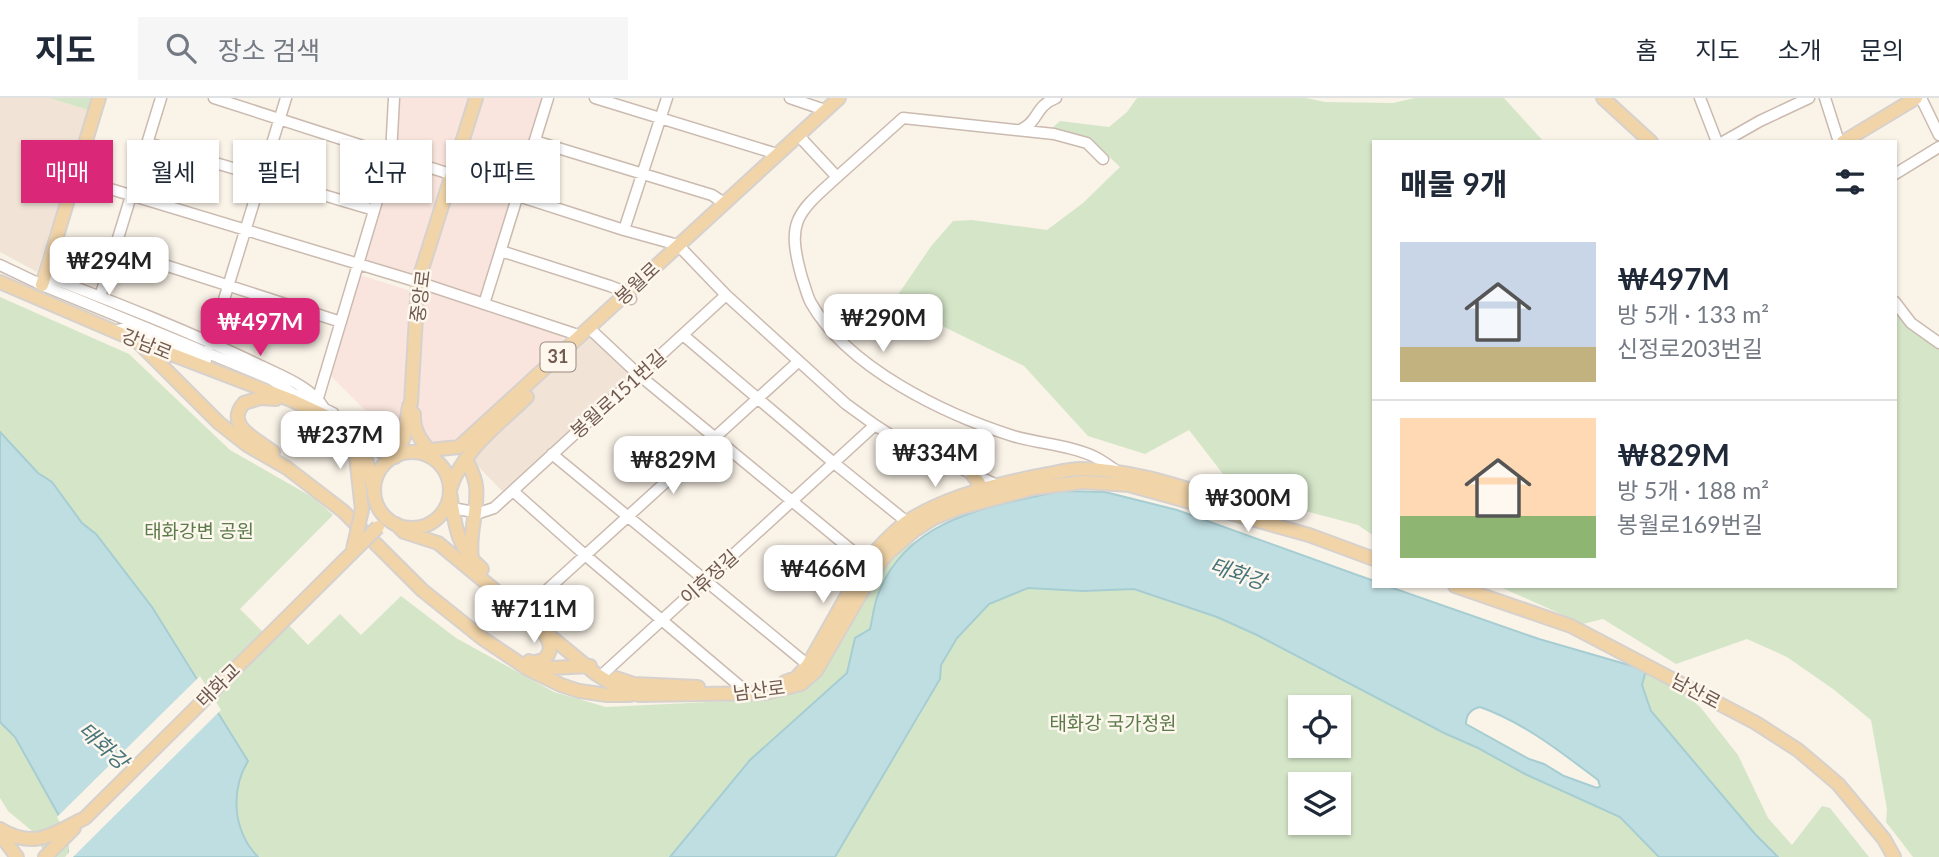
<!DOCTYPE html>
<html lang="ko">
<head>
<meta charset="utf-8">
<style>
  body { margin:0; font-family:Lato,"Noto Sans KR",sans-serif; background:#f6f6f7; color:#1f2937; height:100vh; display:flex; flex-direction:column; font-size:26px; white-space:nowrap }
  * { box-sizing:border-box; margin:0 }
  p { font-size:23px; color:#747a83 }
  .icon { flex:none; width:38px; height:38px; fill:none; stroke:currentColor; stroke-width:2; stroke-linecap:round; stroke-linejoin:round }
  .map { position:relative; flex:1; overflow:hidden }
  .drawer { position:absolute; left:1372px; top:42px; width:525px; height:448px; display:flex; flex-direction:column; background:#fff; border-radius:0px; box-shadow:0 2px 5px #0004 }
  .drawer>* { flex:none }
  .guide { position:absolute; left:21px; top:42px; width:665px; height:63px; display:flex; gap:14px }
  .controls { position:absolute; left:1288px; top:597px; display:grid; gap:14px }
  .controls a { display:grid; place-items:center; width:63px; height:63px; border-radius:0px; background:#fff; box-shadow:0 2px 5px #0004; font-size:35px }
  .price { position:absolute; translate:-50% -60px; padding:0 16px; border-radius:14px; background:#fff; color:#222; font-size:23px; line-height:46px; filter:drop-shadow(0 2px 4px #0008) }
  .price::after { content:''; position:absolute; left:50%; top:42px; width:21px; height:16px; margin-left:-10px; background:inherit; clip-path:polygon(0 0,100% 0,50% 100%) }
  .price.selected { background:#db2777; color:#fff }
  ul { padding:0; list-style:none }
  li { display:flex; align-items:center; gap:21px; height:175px; padding:0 28px }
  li+li { border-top:2px solid #e0e1e3 }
  li span { display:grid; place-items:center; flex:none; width:196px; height:140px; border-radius:0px; color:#555 }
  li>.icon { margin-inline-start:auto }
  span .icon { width:84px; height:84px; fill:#fffc; stroke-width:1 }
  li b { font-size:30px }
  h2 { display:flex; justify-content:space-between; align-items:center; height:84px; padding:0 28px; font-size:30px }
  .pill { padding:0 24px; border-radius:0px; background:#fff; box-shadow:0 2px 5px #0004; font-size:24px; line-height:63px }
  .pill.selected { background:#db2777; color:#fff }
  header { display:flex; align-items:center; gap:42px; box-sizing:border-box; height:98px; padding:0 35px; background:#fff; border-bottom:2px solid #e0e1e3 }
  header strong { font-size:33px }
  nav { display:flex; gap:38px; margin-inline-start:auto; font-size:24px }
  .search { width:490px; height:63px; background:#f6f6f7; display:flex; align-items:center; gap:18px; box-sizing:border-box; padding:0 24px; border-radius:0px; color:#747a83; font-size:26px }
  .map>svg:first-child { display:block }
</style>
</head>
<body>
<header>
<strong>지도</strong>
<div class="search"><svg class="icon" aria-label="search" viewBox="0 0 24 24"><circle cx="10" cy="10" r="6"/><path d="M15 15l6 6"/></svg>장소 검색</div>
<nav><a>홈</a><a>지도</a><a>소개</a><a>문의</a></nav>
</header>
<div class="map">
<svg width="1939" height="759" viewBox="0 0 1939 759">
  <rect width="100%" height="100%" fill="#faf3e8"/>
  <path fill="#f1e4d7" d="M 0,0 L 49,0 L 88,12 L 37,174 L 0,154 Z
    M 589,230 L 639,277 L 507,398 L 461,351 Z"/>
  <path fill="#f9e5dd" d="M 398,0 L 471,0 L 413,177 L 365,165 L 377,114 L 392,67 L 398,40 Z
    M 481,0 L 544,0 L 482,200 L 424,182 Z
    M 363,178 L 408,192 L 411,196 L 401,336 L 393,336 L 376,323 L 321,268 L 335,227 L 358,179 Z
    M 422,189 L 560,235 L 564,241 L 459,346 L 435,345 L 426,341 L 420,333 L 416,314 Z"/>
  <path fill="#d5e6c8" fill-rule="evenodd" d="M 49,0 L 92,0 L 88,12 Z
    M 1137,0 L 1306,0 L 1325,4 L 1393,5 L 1415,0 L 1504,0 L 1544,44 L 1374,44 L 1374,438 L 1358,427 L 1294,410 L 1223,376 L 1189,332 L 1145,356 L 1088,338 L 1024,268 L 893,204 L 932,147 L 953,123 L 972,122 L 1047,132 L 1083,105 L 1120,69 L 1094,44 L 1051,31 L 1060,23 L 1109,29 L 1127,14 Z
    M 0,199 L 129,256 L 230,352 L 314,400 L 333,417 L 240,511 L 263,534 L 280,518 L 308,547 L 340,516 L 361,537 L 401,498 L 456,540 L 554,594 L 606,609 L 731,603 L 775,598 L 816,573 L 893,455 L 918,442 C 889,464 878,496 870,531 L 855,540 L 847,575 L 759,655 L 670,759 L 258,759 L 249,750 L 241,733 L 235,696 L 240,676 L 196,578 L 152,509 L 96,436 L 82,425 L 53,384 L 38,375 L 0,334 Z
    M 1895,205 L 1939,248 L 1939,759 L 1913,759 L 1886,724 L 1887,711 L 1871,622 L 1833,591 L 1787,559 L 1747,541 L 1676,566 L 1603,521 L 1583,526 L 1498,488 L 1895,488 Z
    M 1028,490 L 1083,493 L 1134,491 L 1217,519 L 1257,537 L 1444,635 L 1478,650 L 1525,676 L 1620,719 L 1659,759 L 835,759 L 923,612 L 940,581 L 941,567 L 957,540 L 989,506 ZM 1300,609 L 1339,609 L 1339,648 L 1300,648 ZM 1300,686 L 1339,686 L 1339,724 L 1300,724 Z
    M 1646,572 L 1689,599 L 1701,610 L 1738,657 L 1768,720 L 1792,747 L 1822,708 L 1830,710 L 1869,759 L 1778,759 L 1755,736 L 1651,613 L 1642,587 Z
    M 0,624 L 15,639 L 72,741 L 68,759 L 47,759 L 32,733 L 8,713 L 0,700 Z"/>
  <path fill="#bfdee2" stroke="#a6cdd2" stroke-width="2" fill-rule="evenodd" d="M 0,334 L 38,375 L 52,384 L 82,425 L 96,436 L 152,509 L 248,663 C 230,693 233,733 258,759 L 68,759 L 72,741 L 15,639 L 0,624 Z
    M 1061,393 L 1105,394 L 1177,412 L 1374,483 L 1374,488 L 1387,488 L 1539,541 L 1646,572 L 1642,587 L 1651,613 L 1755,736 L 1778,759 L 1659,759 L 1620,719 L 1525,676 L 1478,650 L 1444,635 L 1257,537 L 1217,519 L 1134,491 L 1083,493 L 1028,490 L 989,506 L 957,540 L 941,567 L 940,581 L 835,759 L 670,759 L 750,662 L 847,575 L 855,540 L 870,531 C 873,519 874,505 879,494 C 909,419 992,408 1061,393 ZM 1480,609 C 1523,624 1561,654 1598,682 L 1600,688 L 1597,690 L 1564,678 L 1544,666 L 1529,661 L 1466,626 C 1466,616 1471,611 1480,609 Z"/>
  <path fill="#faf3e8" d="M 200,578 L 221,612 L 73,759 L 65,759 L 69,754 L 69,742 L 57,719 Z"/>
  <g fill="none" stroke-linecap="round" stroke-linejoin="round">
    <g stroke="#cbbaaf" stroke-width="13">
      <path id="minor" d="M 214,0 L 624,132 L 678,147 L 726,197 L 846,306 L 875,327 L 895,340 L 997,387
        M 595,0 L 777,56
        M 790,0 L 825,12
        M 1700,0 L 1717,44
        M 1825,0 L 1839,44
        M 1921,0 L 1939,37
        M 1022,31 C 1039,23 1035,8 1056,0
        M 798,37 L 837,79 L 903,20 L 1054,36 L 1087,45 L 1103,61
        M 535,43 L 712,97 L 724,105
        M 1723,44 L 1760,23 L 1809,0
        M 148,45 L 374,112
        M 1895,76 L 1939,49
        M 837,79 C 796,116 786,123 802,180 C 805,188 807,198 811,205 C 848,270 944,316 1013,338 C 1040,346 1070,347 1095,359 C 1103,363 1111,369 1118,374
        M 74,80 L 418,184 L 581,238
        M 624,132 L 667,0
        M 115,151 L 341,224
        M 501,153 L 610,188 L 620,192 L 631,201
        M 0,167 L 42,187 L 271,281 L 295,297
        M 44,177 C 116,205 188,233 257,266 C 279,277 311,288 324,310
        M 100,199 L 161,0
        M 1895,204 L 1911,225 L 1939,245
        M 484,206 L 548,0
        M 589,230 L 639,277 L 866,464
        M 115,233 L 125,230 L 206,262
        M 683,237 L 834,365 L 907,424
        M 210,247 L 286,0
        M 292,295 L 333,315 L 338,324
        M 318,300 L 391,56 L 394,0
        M 552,356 L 808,567
        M 513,393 L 585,457 L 742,590
        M 447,409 L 479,415 L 494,410 L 726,197
        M 526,511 L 799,263
        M 605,574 L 875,327"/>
    </g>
    <g stroke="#d7d1ce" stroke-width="16">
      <path id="major" d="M 1603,0 L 1651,44
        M 1843,44 L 1916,0
        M 0,184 L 137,243 L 291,302 L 338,324 L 347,332 L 366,361 L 374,393
        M 42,187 L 99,0
        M 137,243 L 219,325 L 247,347 L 287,370 L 343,413 L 422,492 L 482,540 L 528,571 L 561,587 L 579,593 L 607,597 L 630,597
        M 414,316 C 413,333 421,342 431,355
        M 348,330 C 365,338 376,355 395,359
        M 351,345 L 356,358 L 362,412
        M 273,354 C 257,341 224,328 244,305 L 260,300 L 276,301
        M 411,354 L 459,349 L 839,0
        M374 392a38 38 0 1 1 76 0a38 38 0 1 1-76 0Z
        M 395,359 L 404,339 L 409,308 L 411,305 L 418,184 L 476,0
        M 466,361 C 470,370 475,378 476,388 C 479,412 468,436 472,460
        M 972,376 L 979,385 L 977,394
        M 450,392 C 461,354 499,326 527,299
        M 450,394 C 455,427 456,448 482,471
        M 396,426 L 404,434 L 438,445 L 596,576 L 617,589 L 639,597 L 765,595 L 801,586 L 816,573 L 875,471 L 888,455 L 915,432 L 934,420 L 959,410 L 1034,390 L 1083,384 L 1129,387 L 1309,437 L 1374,461
        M 1455,488 L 1571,528 L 1756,625 L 1798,652 L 1838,686 L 1884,741 L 1894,759
        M 529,563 L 551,570 L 590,568
        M 532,565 L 543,562 C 553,554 551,545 544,535
        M 616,580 L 634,586 L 698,589
        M 785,584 L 796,580 L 808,567 L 866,464 C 878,450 892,434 908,423 C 947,398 1004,384 1049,376 C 1059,374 1070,371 1080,371 C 1135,371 1190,392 1241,408
        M 0,731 C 35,752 52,736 85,720
        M 0,736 L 17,759
        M 45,759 L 74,730"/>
    </g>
    <use href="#minor" stroke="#fff" stroke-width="10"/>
    <use href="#major" stroke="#f1d4a8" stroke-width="12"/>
    <g stroke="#d7d1ce" stroke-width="16" stroke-linecap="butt">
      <path id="major-bridge" d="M 353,451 L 362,412
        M 85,720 L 378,429"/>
    </g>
    <use href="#major-bridge" stroke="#f1d4a8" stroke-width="12"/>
  </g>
  <g text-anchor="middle" stroke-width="5" stroke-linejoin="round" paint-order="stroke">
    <rect fill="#fdf7ee" stroke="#9b897f" stroke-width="2" x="540.5" y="244.5" width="35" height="29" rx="5"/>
    <g font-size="18" font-weight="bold" fill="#715a4f">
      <text x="558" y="265">31</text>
    </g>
    <g font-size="19" fill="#715a4f" stroke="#fdf7ee">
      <text transform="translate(637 185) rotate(-43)" y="7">봉월로</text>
      <text transform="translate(420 198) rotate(-83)" y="7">중앙로</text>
      <text transform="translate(147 246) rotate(22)" y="7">강남로</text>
      <text transform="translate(618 296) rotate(-42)" y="7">봉월로151번길</text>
      <text transform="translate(709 479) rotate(-42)" y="7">이휴정길</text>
      <text transform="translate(218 587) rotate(-45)" y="7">태화교</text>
      <text transform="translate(759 592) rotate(-7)" y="7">남산로</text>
      <text transform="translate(1696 593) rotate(28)" y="7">남산로</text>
    </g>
    <g font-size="19" fill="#5b7b4b" stroke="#fdf7ee">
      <text x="199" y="440">태화강변 공원</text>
      <text x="1113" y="632">태화강 국가정원</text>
    </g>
    <g font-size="21" font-style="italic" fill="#47757b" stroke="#fdf7ee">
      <text transform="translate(1238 476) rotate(19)" y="7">태화강</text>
      <text transform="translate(103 648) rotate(42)" y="7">태화강</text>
    </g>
  </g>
</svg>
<div class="controls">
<a><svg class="icon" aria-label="locate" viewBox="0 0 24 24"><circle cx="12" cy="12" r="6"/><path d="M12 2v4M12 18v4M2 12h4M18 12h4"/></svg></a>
<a><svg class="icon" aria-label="layers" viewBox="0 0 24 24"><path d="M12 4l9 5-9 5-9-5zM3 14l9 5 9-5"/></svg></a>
</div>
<b class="price" style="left:109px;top:199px">₩294M</b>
<b class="price" style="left:883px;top:256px">₩290M</b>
<b class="price selected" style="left:260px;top:260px">₩497M</b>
<b class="price" style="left:340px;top:373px">₩237M</b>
<b class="price" style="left:935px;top:391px">₩334M</b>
<b class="price" style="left:673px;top:398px">₩829M</b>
<b class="price" style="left:1248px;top:436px">₩300M</b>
<b class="price" style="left:823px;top:507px">₩466M</b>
<b class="price" style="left:534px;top:547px">₩711M</b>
<div class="guide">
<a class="pill selected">매매</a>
<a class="pill">월세</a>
<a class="pill">필터</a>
<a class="pill">신규</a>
<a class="pill">아파트</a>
</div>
<section class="drawer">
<h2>매물 9개<svg class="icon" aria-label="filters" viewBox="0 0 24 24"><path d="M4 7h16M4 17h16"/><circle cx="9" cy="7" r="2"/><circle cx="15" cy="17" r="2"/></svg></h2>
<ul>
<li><span style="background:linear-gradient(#c9d6e8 75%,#c2b280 0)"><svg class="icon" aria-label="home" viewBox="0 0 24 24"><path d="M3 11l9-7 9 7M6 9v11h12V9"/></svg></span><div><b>₩497M</b><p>방 5개 · 133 m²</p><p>신정로203번길</p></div></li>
<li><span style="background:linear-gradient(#ffd9b3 70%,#8fb573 0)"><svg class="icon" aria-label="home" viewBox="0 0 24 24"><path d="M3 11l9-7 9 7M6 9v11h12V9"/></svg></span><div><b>₩829M</b><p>방 5개 · 188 m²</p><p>봉월로169번길</p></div></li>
</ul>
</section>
</div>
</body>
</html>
